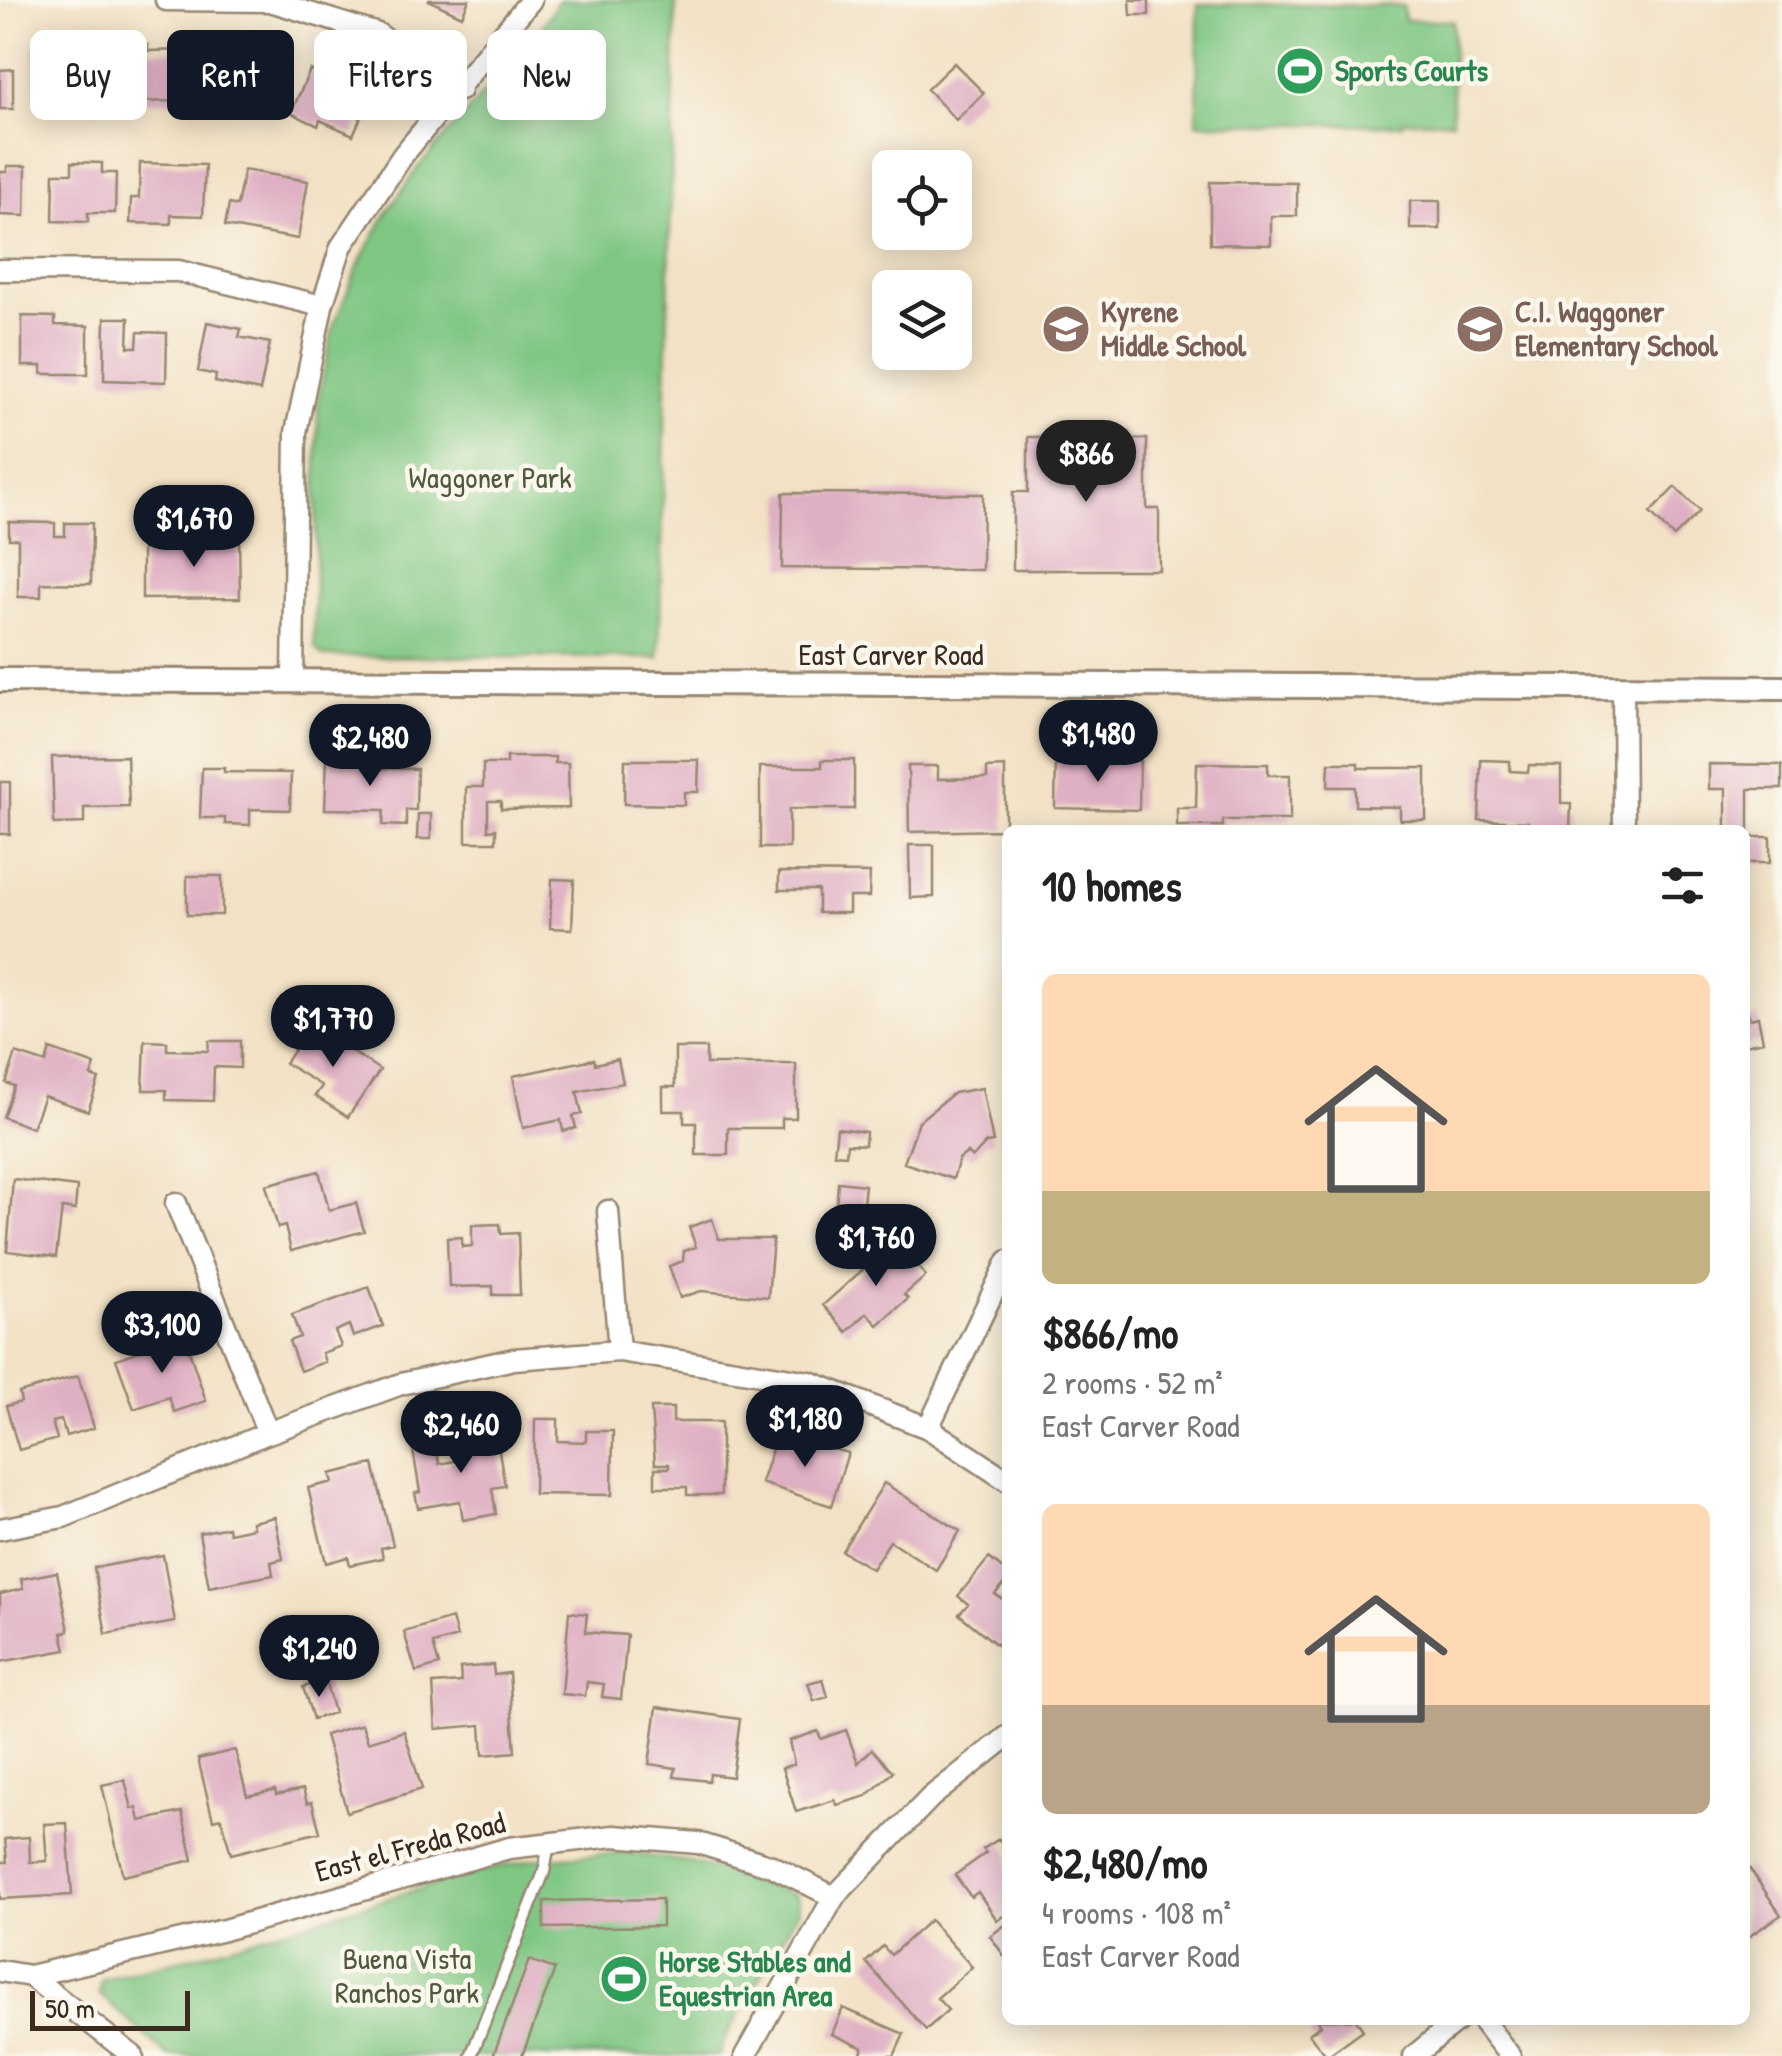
<!DOCTYPE html>
<html lang="en">
<head>
<meta charset="utf-8">
<style>
  body { margin:0; font-family:"Patrick Hand",sans-serif; background:#f2f2f2; color:#222; height:100vh; display:flex; flex-direction:column; font-size:38px; white-space:nowrap }
  * { box-sizing:border-box; margin:0 }
  p { font-size:32px; color:#767676 }
  .icon { flex:none; width:55px; height:55px; fill:none; stroke:currentColor; stroke-width:2; stroke-linecap:round; stroke-linejoin:round }
  .map { position:relative; flex:1; overflow:hidden }
  .side { position:absolute; left:1002px; top:825px; width:748px; height:1200px; display:flex; flex-direction:column; background:#fff; border-radius:15px; box-shadow:0 5px 25px #0003 }
  .side>* { flex:none }
  .guide { position:absolute; left:30px; top:30px; width:822px; height:90px; display:flex; gap:20px }
  .tools { position:absolute; left:872px; top:150px; display:grid; gap:20px }
  .tools a { display:grid; place-items:center; width:100px; height:100px; border-radius:15px; background:#fff; box-shadow:0 5px 25px #0003; font-size:50px }
  .scale { position:absolute; left:30px; bottom:25px; width:160px; box-sizing:border-box; padding-left:10px; border:5px solid #3b2a1e; border-top:0; font-size:28px; line-height:35px; white-space:nowrap; color:#3b2a1e; -webkit-text-stroke:8px #fbf7ec; paint-order:stroke }
  .price { position:absolute; translate:-50% -85px; padding:0 22px; border-radius:35px; background:#111827; color:#fff; font-size:32px; line-height:65px; filter:drop-shadow(0 2px 5px #0008) }
  .price::after { content:''; position:absolute; left:50%; top:60px; width:30px; height:22px; margin-left:-15px; background:inherit; clip-path:polygon(0 0,100% 0,50% 100%) }
  .price.current { background:#222; color:#fff }
  ul { padding:0; list-style:none }
  li { display:grid; align-content:center; gap:20px; height:530px; padding:0 40px }
  li span { display:grid; place-items:center; height:310px; border-radius:15px; color:#555 }
  li>.icon { margin-inline-start:auto }
  span .icon { width:180px; height:180px; fill:#fffc; stroke-width:1 }
  li b { font-size:42px }
  h2 { display:flex; justify-content:space-between; align-items:center; height:120px; padding:0 40px; font-size:42px }
  .chip { padding:0 35px; border-radius:15px; background:#fff; box-shadow:0 5px 25px #0003; font-size:35px; line-height:90px }
  .chip.current { background:#111827; color:#fff }
  .map>svg:first-child { display:block }
</style>
</head>
<body>
<div class="map">
<svg width="1782" height="2056" viewBox="0 0 1782 2056">
  <rect width="100%" height="100%" fill="#fbf7ec"/>
  <filter id="ink" filterUnits="userSpaceOnUse"><feTurbulence type="fractalNoise" baseFrequency=".01" numOctaves="2"/><feDisplacementMap in="SourceGraphic" scale="20" xChannelSelector="R" yChannelSelector="G"/><feConvolveMatrix kernelMatrix="1 2 1 2 8 2 1 2 1" color-interpolation-filters="sRGB"/></filter>
  <filter id="wash" filterUnits="userSpaceOnUse"><feTurbulence type="fractalNoise" baseFrequency=".0048" numOctaves="4" result="noise"/><feDisplacementMap in="SourceGraphic" scale="40" xChannelSelector="R" yChannelSelector="G"/><feGaussianBlur stdDeviation="2.25" result="paint"/><feColorMatrix in="noise" values="0 0 0 0 0 0 0 0 0 0 0 0 0 0 0 0 0 1.4 0 .05"/><feComposite in="paint" operator="in"/></filter>
  <g filter="url(#wash)">
    <rect width="100%" height="100%" fill="#f2e1c4"/>
    <path fill="#7ec682" stroke="#5c7850" stroke-width="2.5" d="M 559,0 L 676,0 L 659,658 L 323,656 L 315,648 L 314,635 L 318,401 L 333,327 L 358,266 L 386,214 L 419,166 L 541,29 Z
      M 1198,4 L 1403,6 L 1404,20 L 1453,21 L 1452,121 L 1403,121 L 1402,125 L 1197,123 Z
      M 627,1853 L 691,1862 L 796,1895 L 799,1910 L 727,2035 L 718,2056 L 168,2056 L 99,1994 L 102,1979 L 199,1955 L 475,1872 L 534,1859 Z"/>
    <g id="blocks">
      <path fill="#dfafc3" d="M 428,0 L 469,0 L 462,16 Z
        M 1130,0 L 1149,0 L 1149,15 L 1131,15 Z
        M 69,45 L 69,54 L 96,53 L 97,94 L 83,95 L 83,105 L 54,106 L 53,95 L 35,95 L 34,46 Z
        M 124,45 L 148,45 L 148,51 L 186,50 L 187,101 L 125,102 Z
        M 219,48 L 254,50 L 253,59 L 280,60 L 279,99 L 218,97 Z
        M 954,63 L 984,93 L 956,120 L 927,89 Z
        M 13,69 L 13,109 L 0,109 L 0,70 Z
        M 310,70 L 339,83 L 342,77 L 373,90 L 353,135 L 320,120 L 318,126 L 291,113 Z
        M 72,162 L 102,163 L 102,173 L 116,173 L 115,213 L 88,213 L 88,222 L 53,221 L 54,173 L 72,173 Z
        M 140,163 L 205,165 L 203,216 L 171,215 L 171,224 L 130,223 L 131,198 L 139,198 Z
        M 7,166 L 26,166 L 25,216 L 0,215 L 0,172 L 7,172 Z
        M 244,170 L 308,181 L 298,239 L 225,226 L 229,204 L 237,206 Z
        M 1210,182 L 1297,183 L 1297,216 L 1271,216 L 1271,245 L 1210,244 Z
        M 1410,201 L 1440,201 L 1440,229 L 1410,229 Z
        M 22,316 L 55,317 L 55,325 L 88,326 L 88,374 L 42,374 L 42,366 L 22,366 Z
        M 105,318 L 129,318 L 128,347 L 137,347 L 138,332 L 167,333 L 166,382 L 104,380 Z
        M 207,322 L 241,329 L 239,337 L 270,343 L 260,391 L 215,382 L 216,375 L 198,371 Z
        M 1052,431 L 1124,431 L 1124,439 L 1147,439 L 1147,509 L 1159,509 L 1159,570 L 1013,570 L 1013,492 L 1028,492 L 1028,437 L 1052,437 Z
        M 1675,487 L 1700,511 L 1674,537 L 1650,513 Z
        M 783,493 L 983,494 L 982,570 L 782,568 Z
        M 9,522 L 55,523 L 55,536 L 65,536 L 65,523 L 92,523 L 91,584 L 41,583 L 41,597 L 18,597 L 18,539 L 9,539 Z
        M 239,532 L 240,598 L 142,599 L 142,549 L 208,548 L 208,533 Z
        M 127,756 L 129,807 L 84,808 L 84,823 L 54,824 L 52,757 Z
        M 327,756 L 365,757 L 365,768 L 417,769 L 416,810 L 406,810 L 406,826 L 383,825 L 384,810 L 325,809 Z
        M 506,757 L 555,757 L 555,763 L 568,763 L 569,808 L 501,809 L 501,801 L 488,801 L 488,830 L 496,829 L 496,842 L 466,842 L 466,787 L 483,787 L 483,764 L 506,764 Z
        M 625,760 L 699,760 L 698,792 L 684,792 L 684,805 L 624,804 Z
        M 822,760 L 854,760 L 854,809 L 789,809 L 789,848 L 760,848 L 760,767 L 822,767 Z
        M 1056,760 L 1140,761 L 1139,810 L 1055,808 Z
        M 1481,760 L 1510,761 L 1510,771 L 1528,772 L 1529,765 L 1561,766 L 1561,804 L 1571,804 L 1570,830 L 1528,830 L 1528,822 L 1479,820 Z
        M 1197,763 L 1268,764 L 1268,775 L 1290,775 L 1290,820 L 1223,820 L 1223,826 L 1177,826 L 1177,808 L 1196,808 Z
        M 1329,763 L 1358,763 L 1358,768 L 1426,768 L 1426,820 L 1400,820 L 1400,807 L 1355,806 L 1355,787 L 1328,787 Z
        M 1709,764 L 1782,765 L 1782,789 L 1749,789 L 1749,837 L 1770,837 L 1770,863 L 1745,863 L 1745,830 L 1726,830 L 1726,789 L 1709,789 Z
        M 908,766 L 938,766 L 938,779 L 987,778 L 987,768 L 1005,767 L 1005,830 L 909,832 Z
        M 202,768 L 224,768 L 224,772 L 291,773 L 290,810 L 250,809 L 250,825 L 225,824 L 225,818 L 200,818 Z
        M 0,782 L 10,782 L 10,834 L 0,834 Z
        M 418,814 L 431,814 L 431,839 L 417,839 Z
        M 909,845 L 934,845 L 934,897 L 910,898 Z
        M 779,872 L 870,873 L 869,897 L 849,897 L 849,913 L 818,913 L 818,890 L 779,890 Z
        M 187,876 L 222,876 L 222,915 L 187,915 Z
        M 552,879 L 574,880 L 572,929 L 550,928 Z
        M 1745,1004 L 1750,1019 L 1758,1017 L 1763,1041 L 1745,1045 Z
        M 311,1025 L 380,1070 L 348,1117 L 315,1096 L 322,1086 L 285,1063 Z
        M 145,1041 L 167,1042 L 167,1050 L 208,1051 L 209,1041 L 240,1041 L 240,1068 L 214,1067 L 213,1101 L 166,1100 L 166,1090 L 143,1090 Z
        M 675,1048 L 706,1048 L 706,1064 L 796,1064 L 796,1118 L 782,1118 L 782,1128 L 728,1128 L 728,1155 L 696,1155 L 696,1123 L 684,1123 L 684,1111 L 663,1111 L 663,1087 L 675,1087 Z
        M 50,1049 L 95,1065 L 91,1076 L 99,1079 L 88,1111 L 44,1096 L 32,1128 L 3,1117 L 14,1086 L 6,1083 L 16,1053 L 46,1063 Z
        M 594,1059 L 595,1064 L 618,1059 L 623,1083 L 577,1092 L 582,1114 L 573,1116 L 576,1128 L 563,1131 L 561,1120 L 523,1128 L 513,1076 Z
        M 982,1088 L 993,1142 L 986,1143 L 972,1158 L 967,1153 L 959,1159 L 953,1179 L 904,1163 L 919,1121 L 954,1093 Z
        M 837,1128 L 866,1132 L 865,1145 L 847,1144 L 846,1155 L 834,1154 Z
        M 319,1171 L 329,1210 L 356,1203 L 364,1231 L 291,1251 L 285,1226 L 278,1228 L 266,1185 Z
        M 13,1179 L 77,1187 L 75,1210 L 62,1208 L 56,1257 L 7,1251 Z
        M 838,1182 L 865,1185 L 861,1223 L 835,1221 Z
        M 712,1219 L 719,1239 L 773,1239 L 768,1297 L 701,1291 L 680,1298 L 669,1266 L 683,1261 L 684,1251 L 696,1247 L 689,1227 Z
        M 500,1224 L 501,1234 L 518,1233 L 520,1295 L 493,1295 L 493,1286 L 449,1287 L 447,1238 L 462,1237 L 462,1247 L 472,1246 L 472,1225 Z
        M 895,1241 L 926,1276 L 904,1295 L 908,1299 L 878,1325 L 867,1313 L 847,1332 L 823,1305 Z
        M 369,1287 L 383,1326 L 353,1337 L 349,1325 L 335,1331 L 341,1346 L 322,1353 L 325,1362 L 300,1371 L 289,1341 L 300,1337 L 292,1315 Z
        M 184,1336 L 206,1401 L 174,1412 L 169,1397 L 134,1409 L 116,1359 Z
        M 78,1376 L 94,1428 L 66,1436 L 61,1420 L 52,1422 L 57,1439 L 19,1450 L 6,1406 L 21,1402 L 19,1393 Z
        M 651,1408 L 673,1408 L 673,1422 L 721,1422 L 721,1495 L 687,1495 L 687,1487 L 655,1487 L 655,1468 L 669,1468 L 669,1464 L 655,1464 Z
        M 535,1419 L 558,1419 L 558,1441 L 586,1442 L 586,1431 L 613,1431 L 612,1495 L 534,1494 Z
        M 477,1429 L 480,1447 L 498,1445 L 505,1486 L 492,1488 L 496,1514 L 463,1520 L 460,1501 L 418,1508 L 415,1493 L 420,1492 L 413,1450 L 436,1446 L 439,1464 L 455,1461 L 450,1433 Z
        M 798,1439 L 848,1453 L 831,1506 L 761,1483 L 775,1440 L 796,1447 Z
        M 373,1464 L 393,1545 L 381,1548 L 383,1558 L 350,1565 L 348,1557 L 326,1563 L 308,1488 L 333,1482 L 330,1474 Z
        M 884,1483 L 960,1531 L 936,1570 L 890,1541 L 872,1569 L 842,1551 Z
        M 275,1517 L 283,1559 L 271,1562 L 273,1575 L 209,1587 L 199,1533 L 228,1527 L 229,1533 L 253,1528 L 252,1522 Z
        M 163,1555 L 175,1622 L 106,1634 L 94,1568 Z
        M 989,1558 L 1008,1573 L 1008,1579 L 995,1594 L 1008,1603 L 1008,1654 L 959,1614 L 968,1604 L 958,1596 Z
        M 57,1572 L 69,1631 L 62,1633 L 66,1650 L 0,1662 L 0,1594 L 23,1589 L 21,1579 Z
        M 569,1612 L 587,1614 L 585,1632 L 627,1635 L 621,1699 L 602,1697 L 604,1684 L 587,1682 L 585,1696 L 562,1694 Z
        M 452,1618 L 457,1637 L 433,1644 L 439,1665 L 416,1672 L 404,1632 Z
        M 493,1665 L 494,1675 L 509,1673 L 515,1752 L 483,1755 L 481,1725 L 436,1729 L 433,1684 L 461,1682 L 460,1668 Z
        M 823,1679 L 828,1697 L 814,1701 L 808,1683 Z
        M 325,1680 L 334,1713 L 313,1719 L 303,1687 Z
        M 657,1707 L 740,1719 L 732,1777 L 710,1774 L 709,1781 L 674,1777 L 676,1768 L 649,1764 Z
        M 362,1724 L 368,1742 L 404,1731 L 422,1789 L 347,1812 L 325,1735 Z
        M 846,1730 L 858,1763 L 872,1749 L 893,1772 L 867,1796 L 837,1805 L 835,1800 L 796,1812 L 782,1768 L 794,1764 L 789,1741 L 818,1731 L 821,1739 Z
        M 235,1750 L 247,1796 L 275,1790 L 276,1795 L 303,1789 L 307,1803 L 312,1802 L 320,1832 L 231,1854 L 221,1818 L 213,1820 L 198,1759 Z
        M 125,1780 L 132,1809 L 137,1808 L 140,1821 L 182,1812 L 193,1860 L 123,1876 L 102,1785 Z
        M 67,1823 L 72,1895 L 0,1899 L 0,1862 L 7,1862 L 5,1839 L 29,1837 L 30,1862 L 47,1861 L 44,1824 Z
        M 999,1839 L 1008,1852 L 1008,1913 L 997,1920 L 978,1892 L 971,1897 L 955,1875 L 986,1853 L 983,1849 Z
        M 1748,1866 L 1781,1915 L 1745,1939 L 1745,1867 Z
        M 662,1899 L 662,1926 L 544,1928 L 544,1901 Z
        M 930,1920 L 972,1967 L 937,1998 L 948,2010 L 926,2030 L 866,1962 L 883,1946 L 891,1955 Z
        M 1008,1923 L 1008,1955 L 1005,1957 L 990,1936 Z
        M 529,1960 L 555,1969 L 522,2056 L 493,2056 Z
        M 843,2008 L 904,2034 L 894,2056 L 860,2056 L 863,2048 L 832,2034 Z
        M 1317,2020 L 1356,2020 L 1363,2030 L 1327,2056 L 1309,2034 L 1321,2025 Z"/>
    </g>
  </g>
  <g filter="url(#ink)">
    <use href="#blocks" fill-opacity="0" stroke="#968671" stroke-width="2.5"/>
    <g fill="none" stroke-linecap="round" stroke-linejoin="round">
      <g stroke="#968671" stroke-width="15">
        <path id="service" d="M 471,2056 L 544,1872 L 549,1843"/>
      </g>
      <g stroke="#968671" stroke-width="25">
        <path id="minor" d="M 166,0 L 270,1 L 378,34 L 460,90
          M 0,270 L 178,271 L 322,306
          M 293,681 L 296,432 L 322,306 L 341,247 L 403,155 L 531,0
          M 1623,687 L 1624,830
          M 176,1203 L 268,1433
          M 608,1211 L 619,1351
          M 928,1428 L 1008,1261
          M 0,1529 L 63,1517 L 268,1433 L 401,1384 L 514,1359 L 619,1351 L 810,1382 L 928,1428 L 1008,1481
          M 0,1971 L 30,1976 L 224,1930 L 509,1848 L 614,1836 L 698,1843 L 772,1866 L 834,1897
          M 30,1976 L 133,2056
          M 1482,2020 L 1510,2056
          M 745,2056 L 834,1897 L 931,1797 L 1008,1736
          M 1414,2056 L 1458,2020"/>
      </g>
      <g stroke="#968671" stroke-width="28">
        <path id="tertiary" d="M 0,680 L 1782,688"/>
      </g>
      <use href="#service" stroke="#fff" stroke-width="10"/>
      <use href="#minor" stroke="#fff" stroke-width="20"/>
      <use href="#tertiary" stroke="#fff" stroke-width="22"/>
    </g>
  </g>
  <defs>
    <g id="stadium-disc" transform="scale(2.5)"><circle r="9.5" fill="#2e9e5b" stroke="#fbf7ec"/><path d="M0-5a6.5 5 0 1 0 0 10a6.5 5 0 1 0 0-10ZM-3.5-1.8h7v3.6h-7Z" fill="#fff"/></g>
    <g id="school-disc" transform="scale(2.5)"><circle r="9.5" fill="#8d6e63" stroke="#fbf7ec"/><path d="M0-5L7-2L0 1L-7-2ZM-4 1L0 2.5L4 1V4Q0 6-4 4Z" fill="#fff"/></g>
  </defs>
  <g fill-rule="evenodd">
    <use href="#stadium-disc" x="1300" y="71"/>
    <use href="#school-disc" x="1066" y="329"/>
    <use href="#school-disc" x="1480" y="329"/>
    <use href="#stadium-disc" x="624" y="1979"/>
  </g>
  <g text-anchor="middle" stroke-width="9" stroke-linejoin="round" paint-order="stroke">
    <g font-size="30" font-weight="bold" fill="#27864d" stroke="#fbf7ec" text-anchor="start">
      <text x="1335" y="81">Sports Courts</text>
      <text x="659" y="1972">Horse Stables and<tspan x="659" dy="34">Equestrian Area</tspan></text>
    </g>
    <g font-size="30" font-weight="bold" fill="#785e54" stroke="#fbf7ec" text-anchor="start">
      <text x="1101" y="322">Kyrene<tspan x="1101" dy="34">Middle School</tspan></text>
      <text x="1515" y="322">C.I. Waggoner<tspan x="1515" dy="34">Elementary School</tspan></text>
    </g>
    <g font-size="30" fill="#4f593c" stroke="#fbf7ec">
      <text x="490" y="488">Waggoner Park</text>
      <text x="407" y="1969">Buena Vista<tspan x="407" dy="34">Ranchos Park</tspan></text>
    </g>
    <g font-size="30" fill="#3b2a1e" stroke="#fbf7ec">
      <text x="891" y="665">East Carver Road</text>
      <text transform="translate(410 1847) rotate(-15)" y="10">East el Freda Road</text>
    </g>
  </g>
</svg>
<div class="tools">
<a><svg class="icon" aria-label="locate" viewBox="0 0 24 24"><circle cx="12" cy="12" r="6"/><path d="M12 2v4M12 18v4M2 12h4M18 12h4"/></svg></a>
<a><svg class="icon" aria-label="layers" viewBox="0 0 24 24"><path d="M12 4l9 5-9 5-9-5zM3 14l9 5 9-5"/></svg></a>
</div>
<div class="scale">50 m</div>
<b class="price current" style="left:1086px;top:505px">$866</b>
<b class="price" style="left:194px;top:570px">$1,670</b>
<b class="price" style="left:1098px;top:785px">$1,480</b>
<b class="price" style="left:370px;top:789px">$2,480</b>
<b class="price" style="left:333px;top:1070px">$1,770</b>
<b class="price" style="left:876px;top:1289px">$1,760</b>
<b class="price" style="left:162px;top:1376px">$3,100</b>
<b class="price" style="left:805px;top:1470px">$1,180</b>
<b class="price" style="left:461px;top:1476px">$2,460</b>
<b class="price" style="left:319px;top:1700px">$1,240</b>
<div class="guide">
<a class="chip">Buy</a>
<a class="chip current">Rent</a>
<a class="chip">Filters</a>
<a class="chip">New</a>
</div>
<section class="side">
<h2>10 homes<svg class="icon" aria-label="filters" viewBox="0 0 24 24"><path d="M4 7h16M4 17h16"/><circle cx="9" cy="7" r="2"/><circle cx="15" cy="17" r="2"/></svg></h2>
<ul>
<li><span style="background:linear-gradient(#ffd9b3 70%,#c2b280 0)"><svg class="icon" aria-label="home" viewBox="0 0 24 24"><path d="M3 11l9-7 9 7M6 9v11h12V9"/></svg></span><div><b>$866/mo</b><p>2 rooms · 52 m²</p><p>East Carver Road</p></div></li>
<li><span style="background:linear-gradient(#ffd9b3 65%,#b9a48a 0)"><svg class="icon" aria-label="home" viewBox="0 0 24 24"><path d="M3 11l9-7 9 7M6 9v11h12V9"/></svg></span><div><b>$2,480/mo</b><p>4 rooms · 108 m²</p><p>East Carver Road</p></div></li>
</ul>
</section>
</div>
</body>
</html>
